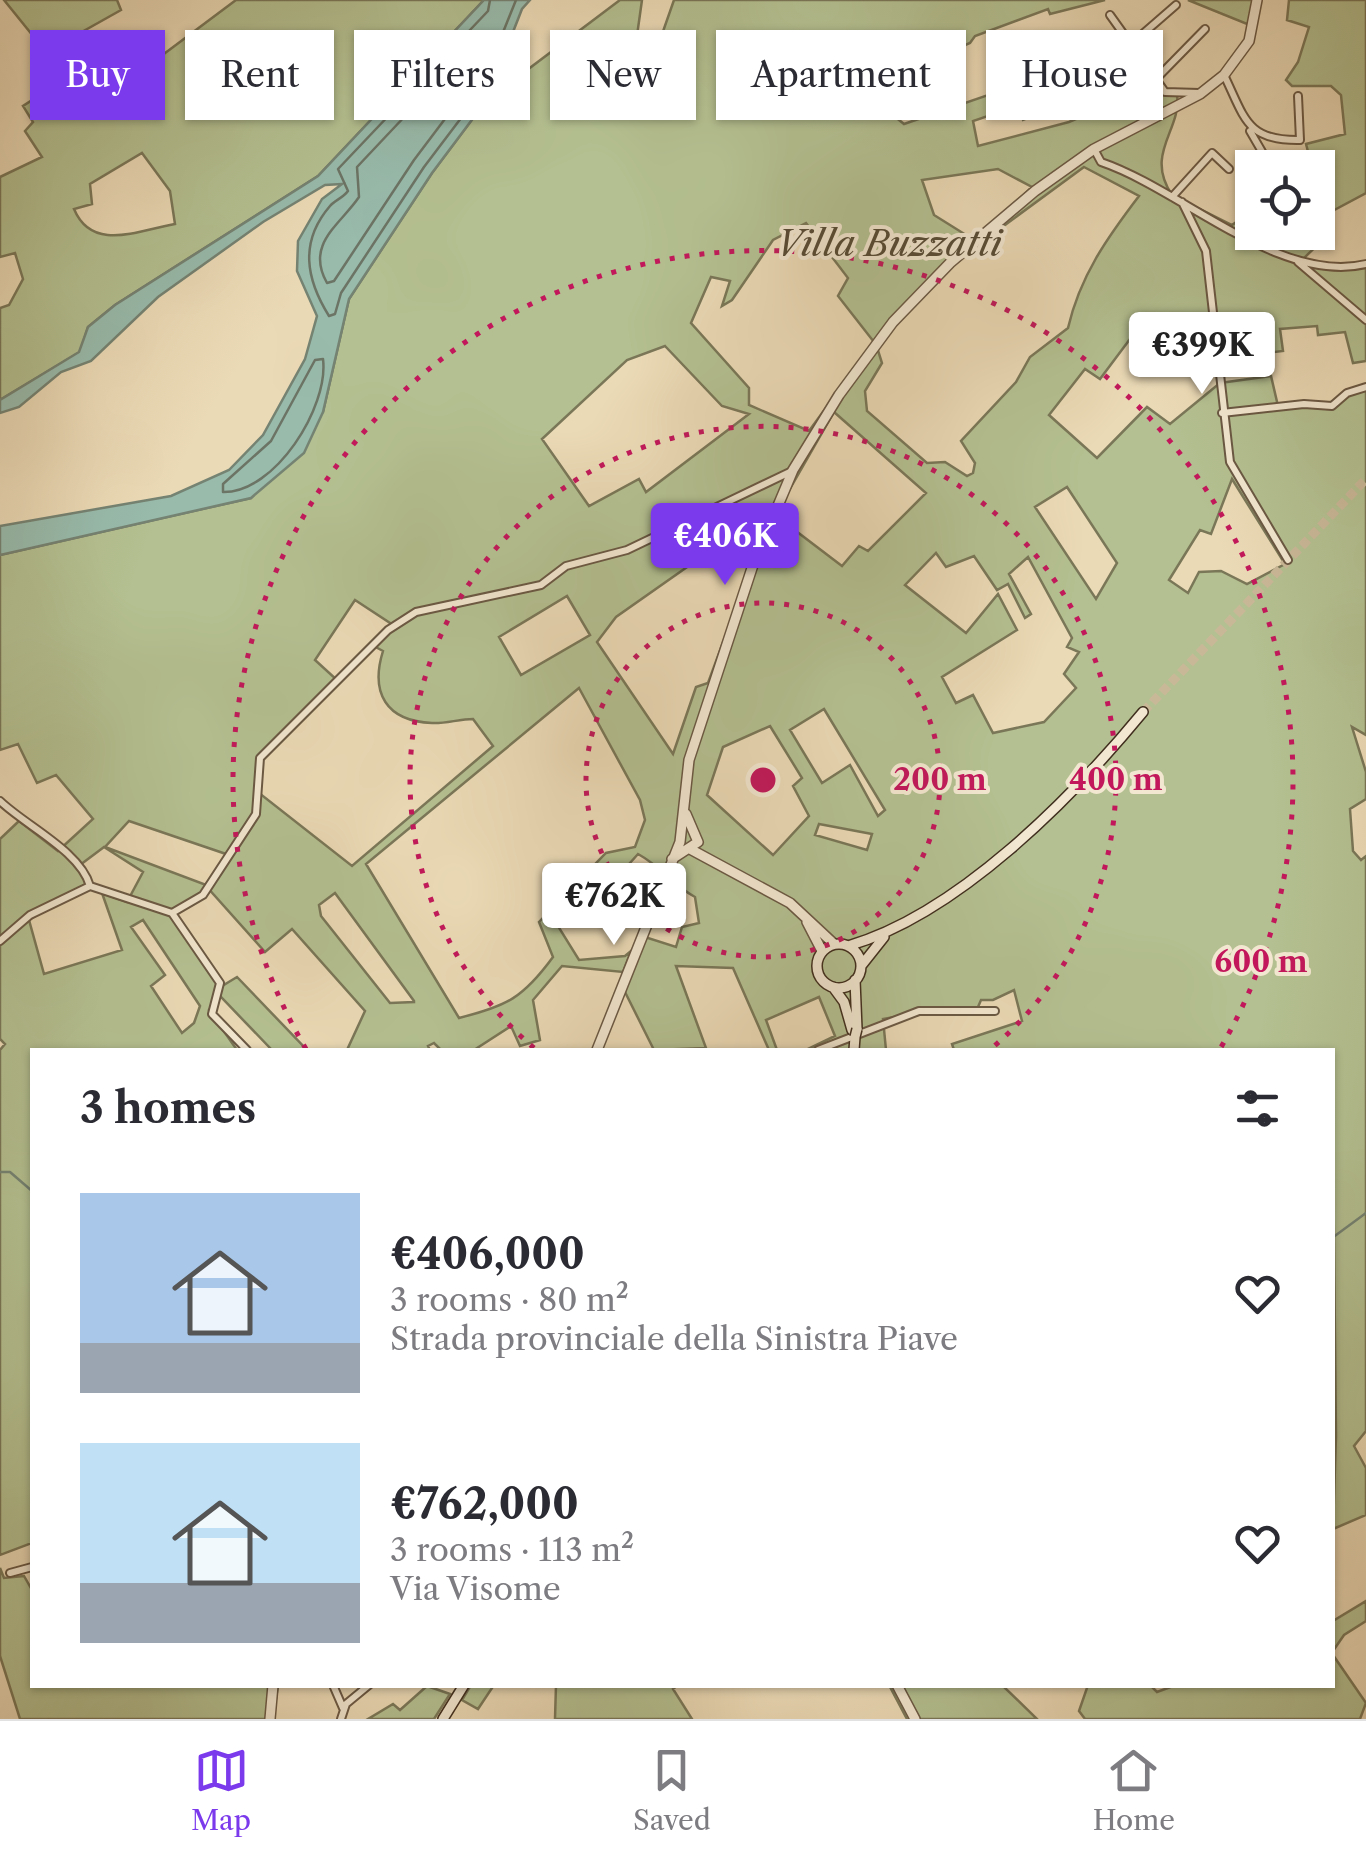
<!DOCTYPE html>
<html lang="en">
<head>
<meta charset="utf-8">
<style>
  body { margin:0; font-family:"Libre Caslon Text",serif; background:#f2f2f3; color:#2b2b33; height:100vh; display:flex; flex-direction:column; font-size:38px; white-space:nowrap }
  * { box-sizing:border-box; margin:0 }
  p { font-size:32px; color:#7c7c81 }
  .icon { flex:none; width:55px; height:55px; fill:none; stroke:currentColor; stroke-width:2; stroke-linecap:round; stroke-linejoin:round }
  .map { position:relative; flex:1; overflow:hidden }
  .sheet { position:absolute; left:30px; top:1048px; width:1305px; height:640px; display:flex; flex-direction:column; background:#fff; border-radius:0px; box-shadow:0 2px 8px #0004 }
  .sheet>* { flex:none }
  .top-card { position:absolute; left:30px; top:30px; width:1308px; height:90px; display:flex; gap:20px }
  .buttons { position:absolute; left:1235px; top:150px; display:grid; gap:20px }
  .buttons a { display:grid; place-items:center; width:100px; height:100px; border-radius:0px; background:#fff; box-shadow:0 2px 8px #0004; font-size:50px }
  .price { position:absolute; translate:-50% -85px; padding:0 22px; border-radius:10px; background:#fff; color:#222; font-size:32px; line-height:65px; filter:drop-shadow(0 2px 5px #0008) }
  .price::after { content:''; position:absolute; left:50%; top:60px; width:30px; height:22px; margin-left:-15px; background:inherit; clip-path:polygon(0 0,100% 0,50% 100%) }
  .price.selected { background:#7c3aed; color:#fff }
  ul { padding:0; list-style:none }
  li { display:flex; align-items:center; gap:30px; height:250px; padding:0 50px }
  li span { display:grid; place-items:center; flex:none; width:280px; height:200px; border-radius:0px; color:#555 }
  li>.icon { margin-inline-start:auto }
  span .icon { width:120px; height:120px; fill:#fffc; stroke-width:1 }
  li b { font-size:42px }
  h2 { display:flex; justify-content:space-between; align-items:center; height:120px; padding:0 50px; font-size:42px }
  .chip { padding:0 35px; border-radius:0px; background:#fff; box-shadow:0 2px 8px #0004; font-size:35px; line-height:90px }
  .chip.selected { background:#7c3aed; color:#fff }
  .tabs { display:flex; justify-content:space-around; align-items:center; height:140px; border-top:2px solid #e1e1e2; background:#fff; font-size:28px; color:#7c7c81 }
  .tabs a { display:grid; justify-items:center; gap:5px }
  .tabs .selected { color:#7c3aed }
  .map>svg:first-child { display:block }
</style>
</head>
<body>
<div class="map">
<svg width="1366" height="1719" viewBox="0 0 1366 1719">
  <rect width="100%" height="100%" fill="#ebdab6"/>
  <filter id="stains"><feTurbulence type="fractalNoise" baseFrequency=".002" numOctaves="4"/><feColorMatrix values="0 0 0 0 .2 0 0 0 0 .09 0 0 0 0 .02 0 0 0 .5 -.17"/></filter>
  <radialGradient id="worn" r=".72"><stop offset=".6" stop-color="#630" stop-opacity="0"/><stop offset="1" stop-color="#630" stop-opacity=".3"/></radialGradient>
  <path fill="#b4c091" stroke="#7a7758" stroke-width="2.5" fill-rule="evenodd" d="M 4,0 L 117,0 L 121,10 L 55,47 L 42,47 Z
    M 236,0 L 484,0 L 318,176 L 115,305 L 88,327 L 80,352 L 0,400 L 0,308 L 9,305 L 23,279 L 15,253 L 0,257 L 0,177 L 42,157 L 25,131 L 33,122 L 23,106 L 76,72 L 101,101 ZM 142,153 L 170,191 L 175,224 C 137,231 92,252 74,209 L 92,204 L 90,184 Z
    M 620,0 L 642,0 L 626,114 L 645,83 L 674,0 L 1105,0 L 1050,14 L 1048,9 L 975,36 L 970,43 L 935,58 L 888,111 L 904,124 L 1090,60 L 1108,86 L 1023,120 L 1017,106 L 973,121 L 978,146 L 1069,122 L 1131,95 L 1177,95 C 1182,130 1144,153 1172,195 L 1232,225 L 1252,211 L 1252,232 L 1318,232 L 1318,168 L 1312,167 L 1306,144 L 1345,134 L 1341,95 L 1331,86 L 1292,86 L 1286,80 L 1298,62 L 1309,27 L 1287,20 L 1289,0 L 1366,0 L 1366,193 L 1325,215 L 1332,231 L 1304,258 L 1309,264 L 1366,263 L 1366,361 L 1353,363 L 1345,332 L 1318,335 L 1317,326 L 1280,329 L 1283,351 L 1217,359 L 1205,366 L 1192,348 L 1164,367 L 1168,354 L 1136,331 L 1100,379 L 1085,369 L 1049,415 L 1097,458 L 1147,407 L 1170,424 L 1220,383 L 1271,376 L 1278,406 L 1331,404 L 1366,386 L 1366,735 L 1352,727 L 1366,772 L 1366,799 L 1350,809 L 1353,851 L 1361,860 L 1366,856 L 1366,1431 L 1354,1446 L 1366,1468 L 1366,1515 L 1333,1529 L 1336,1436 L 1332,1050 L 954,1050 L 952,1044 L 1022,1021 L 1014,990 L 993,1000 L 981,1000 L 975,1014 L 943,1008 L 883,1019 L 886,1050 L 806,1050 L 835,1036 L 819,997 L 766,1020 L 777,1050 L 769,1050 L 733,968 L 676,966 L 706,1048 L 654,1050 L 623,988 L 645,937 L 676,947 L 682,927 L 699,923 L 695,897 C 671,884 662,867 638,854 L 613,882 L 598,875 L 556,923 L 579,960 L 625,956 L 631,951 L 623,972 L 562,966 L 533,1000 L 540,1040 L 520,1046 L 511,1026 L 474,1050 L 441,1050 L 434,1043 L 428,1046 L 430,1050 L 347,1050 L 365,1011 L 292,929 L 265,952 L 206,886 L 200,899 L 173,915 L 222,986 L 237,977 L 307,1050 L 272,1050 L 220,996 L 209,1010 L 237,1050 L 32,1050 L 32,1543 L 0,1555 L 0,1050 L 5,1044 L 0,1039 L 0,839 L 19,821 L 58,851 L 93,819 L 56,775 L 37,783 L 18,744 L 0,750 L 0,555 L 251,498 L 323,412 L 349,299 L 432,173 L 486,101 ZM 1084,167 L 1139,196 C 1107,238 1080,276 1068,328 L 1030,357 L 1016,382 L 961,441 L 975,463 L 973,473 L 967,476 L 945,462 L 927,463 L 867,411 L 865,391 L 882,363 L 875,341 L 974,241 L 975,247 ZM 998,169 L 1032,187 L 974,240 L 934,215 L 922,180 ZM 806,223 L 848,278 L 838,296 L 874,342 L 809,431 L 749,405 L 749,388 L 691,323 L 711,277 L 730,281 L 722,306 L 732,300 L 773,240 ZM 665,346 L 722,406 L 749,414 L 646,492 L 639,479 L 589,506 L 542,439 L 627,360 ZM 834,412 L 926,493 L 868,551 L 859,546 L 842,566 L 788,525 L 778,545 L 764,534 ZM 1232,479 L 1285,564 L 1247,584 L 1221,571 L 1199,572 L 1188,593 L 1169,580 L 1200,530 L 1211,534 ZM 1067,487 L 1117,563 L 1096,599 L 1035,507 ZM 754,520 L 765,521 L 763,534 L 708,683 L 696,687 L 673,754 L 597,642 L 616,617 ZM 936,553 L 946,567 L 974,556 L 997,590 L 1008,584 L 1025,618 L 1031,614 L 1009,574 L 1028,557 L 1072,638 L 1067,647 L 1079,652 L 1064,674 L 1076,688 L 1044,722 L 993,733 L 973,695 L 956,703 L 942,677 L 1017,630 L 998,594 L 966,633 L 905,585 ZM 567,596 L 590,635 L 521,675 L 499,637 ZM 355,600 L 393,625 L 372,645 L 383,651 C 370,693 386,721 432,723 C 445,724 459,719 473,719 L 493,746 L 352,866 L 259,793 L 260,757 L 337,680 L 315,660 ZM 579,688 L 640,800 L 645,820 L 635,847 L 606,853 L 539,922 L 553,957 C 523,998 507,1006 459,1018 L 366,864 ZM 824,709 L 885,810 L 878,816 L 850,765 L 822,783 L 790,730 ZM 770,726 L 802,778 L 793,786 L 809,816 L 773,855 L 707,795 L 723,747 ZM 129,821 L 226,854 L 226,855 L 206,885 L 105,847 ZM 819,824 L 872,834 L 867,850 L 815,835 ZM 104,847 L 143,872 L 127,902 L 102,893 L 122,950 L 44,974 L 29,920 L 86,884 L 80,865 ZM 335,893 L 414,1001 L 414,1002 L 390,1003 L 321,916 L 319,905 ZM 143,920 L 200,1006 L 194,1023 L 182,1033 L 151,986 L 165,975 L 131,927 Z
    M 1188,0 L 1255,0 L 1252,26 Z
    M 0,1568 L 4,1578 L 24,1576 L 32,1590 L 32,1685 L 278,1685 L 273,1719 L 20,1719 L 0,1656 Z
    M 1366,1601 L 1366,1621 L 1344,1635 L 1333,1651 L 1333,1621 Z
    M 1333,1655 L 1366,1703 L 1360,1719 L 1085,1719 L 1079,1711 L 1088,1685 L 1150,1685 L 1157,1692 L 1176,1685 L 1332,1685 Z
    M 471,1685 L 494,1685 L 478,1709 L 462,1700 Z
    M 556,1685 L 678,1685 L 673,1689 L 692,1719 L 555,1719 Z
    M 889,1685 L 1002,1685 L 1037,1719 L 907,1719 Z
    M 427,1686 L 450,1694 L 434,1719 L 368,1719 L 393,1704 L 400,1710 Z"/>
  <path fill="#98bbac" stroke="#758373" stroke-width="2.5" d="M 484,0 L 530,0 L 522,9 L 486,101 L 432,173 L 349,299 L 323,412 L 304,453 L 251,498 L 0,555 L 0,526 L 171,496 L 229,470 L 263,435 L 305,359 L 317,316 L 297,271 L 298,241 L 322,199 L 342,184 L 325,185 L 263,222 L 158,297 L 91,361 L 61,372 L 19,407 L 0,413 L 0,400 L 79,352 L 88,327 L 115,305 L 318,176 Z"/>
  <g fill="none" stroke-linecap="round" stroke-linejoin="round">
    <path stroke="#6c7465" stroke-width="2.5" d="M 490,0 L 488,11 L 338,169 L 348,191 C 343,198 335,200 330,206 C 299,242 306,279 329,316 L 335,314 L 341,293 L 424,167 L 477,97 L 516,0
      M 474,43 L 480,42 L 483,47 L 466,91 L 414,160 L 334,281 L 327,283 C 305,244 340,225 359,197 L 357,167 Z
      M 323,359 C 329,407 275,493 223,492 L 223,484 L 271,441 L 315,360 Z"/>
    <path stroke="#758373" stroke-width="2.5" d="M 0,1172 L 10,1172 L 32,1191
      M 1332,1238 L 1366,1213"/>
    <path stroke="#c9b898" stroke-width="9" stroke-dasharray="9 4.5" stroke-linecap="butt" d="M 1143,712 L 1366,479"/>
    <g stroke="#6b5944" stroke-width="10">
      <path id="minor" d="M 1110,15 L 1165,92 L 1199,93
        M 1130,45 L 1176,5
        M 1063,48 L 1067,59 L 1125,37
        M 1224,75 C 1245,118 1246,141 1300,140 L 1298,96
        M 1155,80 L 1205,29
        M 1250,131 L 1268,162
        M 1094,149 L 1101,162 C 1181,189 1280,285 1366,264
        M 1172,197 L 1212,153 L 1229,169
        M 1182,202 L 1206,251 L 1230,462 L 1288,560
        M 1298,262 L 1366,320
        M 1222,413 L 1304,404 L 1332,406 L 1347,393 L 1366,387
        M 0,801 C 26,826 80,851 90,886
        M 172,913 L 220,983 L 212,1014 L 247,1050
        M 0,941 L 30,915 L 90,886 L 172,913 L 203,895 L 256,814 L 260,758 L 388,630 L 416,612 L 541,585 L 566,566 L 627,550 L 792,471
        M 818,1050 L 919,1011 L 995,1011
        M 10,1573 L 32,1567
        M 333,1685 L 343,1708
        M 341,1719 L 346,1704 L 369,1685"/>
    </g>
    <g stroke="#6b5944" stroke-width="12">
      <path id="tertiary" d="M 690,849 L 790,903 L 834,944
        M 672,859 L 698,842 L 686,814
        M 807,922 L 822,951
        M 597,1050 L 680,842 L 689,760 L 753,565 L 793,470 L 839,395 L 893,322 L 950,263 L 1035,191 L 1094,149 L 1200,94 L 1224,75 L 1249,41 L 1257,0
        M 897,1685 L 915,1719
        M 270,1719 L 273,1685"/>
    </g>
    <g stroke="#402e1e" stroke-width="12">
      <path id="secondary" d="M817 966a22 22 0 1 1 44 0a22 22 0 1 1-44 0Z
        M 848,946 C 958,914 1072,798 1143,712
        M 861,966 L 884,937
        M 855,980 L 857,1029
        M 833,987 L 844,1002 L 852,1030
        M 854,1050 L 855,1037
        M 443,1719 L 464,1685"/>
    </g>
    <use href="#minor" stroke="#f2e7d0" stroke-width="6"/>
    <use href="#tertiary" stroke="#f2e7d0" stroke-width="9"/>
    <use href="#secondary" stroke="#f2e7d0" stroke-width="9"/>
    <g stroke="#402e1e" stroke-width="12" stroke-linecap="butt">
      <path id="secondary-bridge" d="M 855,1037 L 857,1029"/>
    </g>
    <use href="#secondary-bridge" stroke="#f2e7d0" stroke-width="9"/>
  </g>
  <g fill="none" stroke="#c2185b" stroke-width="5" stroke-dasharray="5 10">
    <circle cx="763" cy="780" r="177"/>
    <path d="M534 1048A353 353 0 1 1 992 1048"/>
    <path d="M306 1049A530 530 0 1 1 1220 1049"/>
  </g>
  <g text-anchor="middle" stroke-width="8" stroke-linejoin="round" paint-order="stroke">
    <g font-size="35" font-style="italic" fill="#574b35" stroke="#f2e7d0">
      <text x="889" y="256">Villa Buzzatti</text>
    </g>
  </g>
  <circle cx="763" cy="780" r="15" fill="#c2185b" stroke="#f2e7d0" stroke-width="5"/>
  <g font-size="30" text-anchor="middle" font-weight="bold" fill="#c2185b" stroke="#f2e7d0" stroke-width="8" stroke-linejoin="round" paint-order="stroke">
    <text x="940" y="790">200 m</text>
    <text x="1116" y="790">400 m</text>
    <text x="1261" y="972">600 m</text>
  </g>
  <rect width="100%" height="100%" filter="url(#stains)"/>
  <rect width="100%" height="100%" fill="url(#worn)"/>
</svg>
<div class="buttons">
<a><svg class="icon" aria-label="locate" viewBox="0 0 24 24"><circle cx="12" cy="12" r="6"/><path d="M12 2v4M12 18v4M2 12h4M18 12h4"/></svg></a>
</div>
<b class="price" style="left:1202px;top:397px">€399K</b>
<b class="price selected" style="left:725px;top:588px">€406K</b>
<b class="price" style="left:614px;top:948px">€762K</b>
<div class="top-card">
<a class="chip selected">Buy</a>
<a class="chip">Rent</a>
<a class="chip">Filters</a>
<a class="chip">New</a>
<a class="chip">Apartment</a>
<a class="chip">House</a>
</div>
<section class="sheet">
<h2>3 homes<svg class="icon" aria-label="filters" viewBox="0 0 24 24"><path d="M4 7h16M4 17h16"/><circle cx="9" cy="7" r="2"/><circle cx="15" cy="17" r="2"/></svg></h2>
<ul>
<li><span style="background:linear-gradient(#a9c7e8 75%,#9aa5b1 0)"><svg class="icon" aria-label="home" viewBox="0 0 24 24"><path d="M3 11l9-7 9 7M6 9v11h12V9"/></svg></span><div><b>€406,000</b><p>3 rooms · 80 m²</p><p>Strada provinciale della Sinistra Piave</p></div><svg class="icon" aria-label="heart" viewBox="0 0 24 24"><path d="M12 20l-8-8c-3-5 5-10 8-4 3-6 11-1 8 4z"/></svg></li>
<li><span style="background:linear-gradient(#bfe0f5 70%,#9aa5b1 0)"><svg class="icon" aria-label="home" viewBox="0 0 24 24"><path d="M3 11l9-7 9 7M6 9v11h12V9"/></svg></span><div><b>€762,000</b><p>3 rooms · 113 m²</p><p>Via Visome</p></div><svg class="icon" aria-label="heart" viewBox="0 0 24 24"><path d="M12 20l-8-8c-3-5 5-10 8-4 3-6 11-1 8 4z"/></svg></li>
</ul>
</section>
</div>
<nav class="tabs">
<a class="selected"><svg class="icon" aria-label="map" viewBox="0 0 24 24"><path d="M3 6l6-2 6 2 6-2v14l-6 2-6-2-6 2zM9 4v14M15 6v14"/></svg>Map</a>
<a><svg class="icon" aria-label="saved" viewBox="0 0 24 24"><path d="M7 4h10v16l-5-4-5 4z"/></svg>Saved</a>
<a><svg class="icon" aria-label="home" viewBox="0 0 24 24"><path d="M3 11l9-7 9 7M6 9v11h12V9"/></svg>Home</a>
</nav>
</body>
</html>
